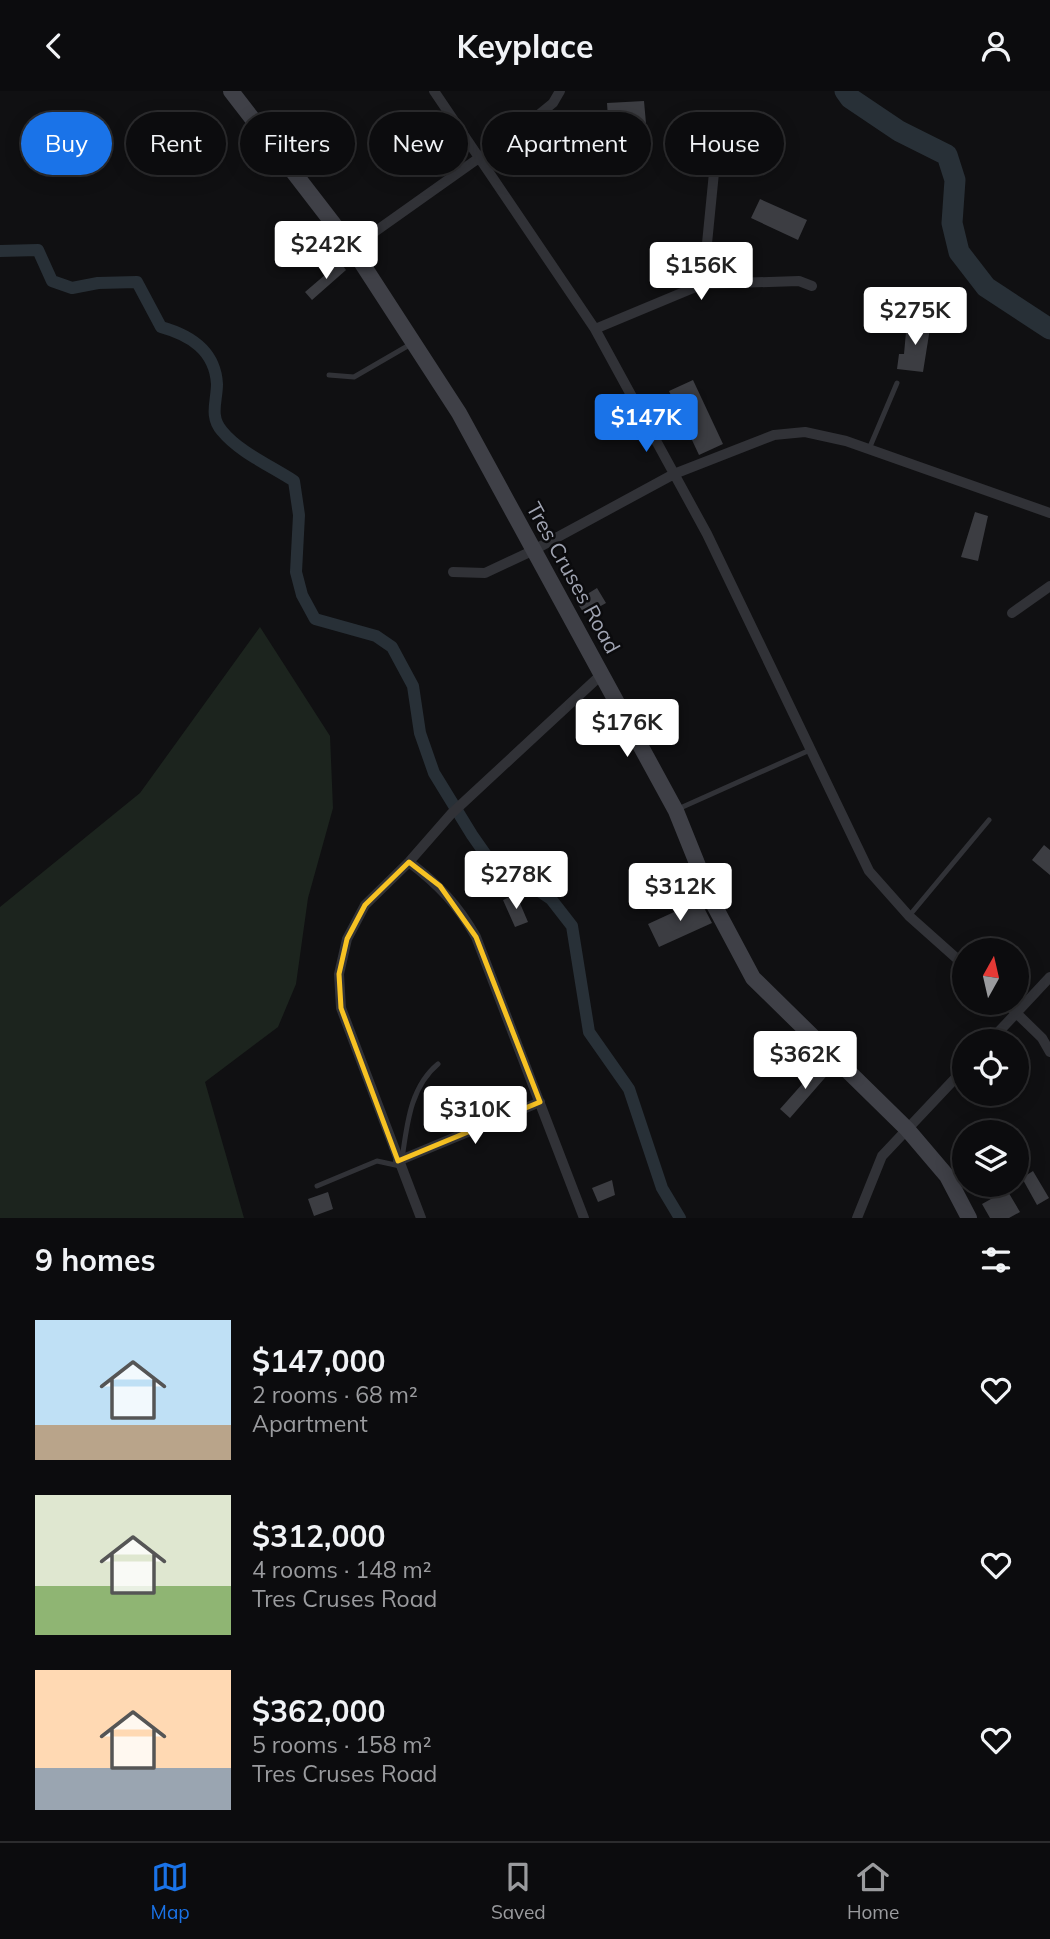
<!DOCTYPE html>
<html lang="en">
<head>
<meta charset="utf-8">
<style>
  body { margin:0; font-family:Mulish,sans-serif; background:#151517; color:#f1f3f6; height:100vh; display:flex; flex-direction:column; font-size:26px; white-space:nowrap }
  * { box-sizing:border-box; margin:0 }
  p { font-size:23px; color:#9a9b9e }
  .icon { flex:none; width:38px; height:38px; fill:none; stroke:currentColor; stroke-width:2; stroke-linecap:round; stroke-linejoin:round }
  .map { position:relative; height:1127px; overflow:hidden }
  .details { display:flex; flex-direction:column; background:#0c0c0e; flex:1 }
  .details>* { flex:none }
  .hud { position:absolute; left:21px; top:21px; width:1008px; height:63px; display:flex; gap:14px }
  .needle { width:46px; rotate:8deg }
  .fabs { position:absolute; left:952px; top:847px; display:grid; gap:14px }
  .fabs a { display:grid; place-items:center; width:77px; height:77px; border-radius:50%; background:#0c0c0e; box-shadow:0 4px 18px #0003,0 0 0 2px #2c2c2e; font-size:35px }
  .price { position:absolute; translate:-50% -60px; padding:0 16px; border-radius:7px; background:#fff; color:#222; font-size:23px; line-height:46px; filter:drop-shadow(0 2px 4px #0008) }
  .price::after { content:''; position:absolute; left:50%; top:42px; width:21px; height:16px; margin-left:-10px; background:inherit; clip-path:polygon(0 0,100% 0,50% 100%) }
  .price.selected { background:#1a73e8; color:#fff }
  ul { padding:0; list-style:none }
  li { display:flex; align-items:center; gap:21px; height:175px; padding:0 35px }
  li span { display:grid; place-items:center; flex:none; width:196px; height:140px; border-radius:0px; color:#555 }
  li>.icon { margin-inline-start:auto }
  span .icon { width:84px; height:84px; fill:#fffc; stroke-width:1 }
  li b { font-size:30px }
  h2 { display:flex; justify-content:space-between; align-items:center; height:84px; padding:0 35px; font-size:30px }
  .tag { padding:0 24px; border-radius:32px; background:#0c0c0e; box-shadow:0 4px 18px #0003,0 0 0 2px #2c2c2e; font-size:24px; line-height:63px }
  .tag.selected { background:#1a73e8; color:#fff }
  header { display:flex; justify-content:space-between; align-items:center; height:91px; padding:0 35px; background:#0c0c0e; font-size:32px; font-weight:700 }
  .tabs { display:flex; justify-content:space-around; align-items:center; height:98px; border-top:2px solid #2c2c2e; background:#0c0c0e; font-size:19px; color:#9a9b9e }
  .tabs a { display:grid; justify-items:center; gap:4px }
  .tabs .selected { color:#1a73e8 }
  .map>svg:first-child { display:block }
</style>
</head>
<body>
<header><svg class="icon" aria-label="back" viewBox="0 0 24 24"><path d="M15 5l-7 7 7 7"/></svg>Keyplace<svg class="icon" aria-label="person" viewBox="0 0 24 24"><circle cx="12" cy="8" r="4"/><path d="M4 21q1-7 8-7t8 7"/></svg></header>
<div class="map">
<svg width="1050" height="1127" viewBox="0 0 1050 1127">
  <rect width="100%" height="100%" fill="#101012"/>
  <path fill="#1c241e" d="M 260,536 L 330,645 L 333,717 L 308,807 L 296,893 L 278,936 L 205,991 L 244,1127 L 0,1127 L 0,816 L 140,702 Z"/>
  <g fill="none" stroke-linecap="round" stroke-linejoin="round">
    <path stroke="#283037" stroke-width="12" d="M 0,160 L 38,159 L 52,190 L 72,197 L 98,192 L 137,191 L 161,236 C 190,244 215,259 217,293 C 217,310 209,325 222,340 C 239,361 271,375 294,390 L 299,424 L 296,481 L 302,504 L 315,528 L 376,545 L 392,556 L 413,595 L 420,642 L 434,682 L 472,744 L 486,764 L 551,808 L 572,835 L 589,941 L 629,998 L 662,1097 L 680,1127"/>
    <path stroke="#283037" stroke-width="21" d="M 845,0 L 850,7 L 899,40 L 947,64 L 955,89 L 952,132 L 959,161 L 986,196 L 1050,238"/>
  </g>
  <path fill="#3c3d42" d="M 644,10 L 648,55 L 610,58 L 607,12 Z
    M 760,108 L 807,129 L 798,149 L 751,127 Z
    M 340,171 L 346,179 L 312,209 L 305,201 Z
    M 907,230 L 931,231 L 923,281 L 897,278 L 899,263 L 904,263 Z
    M 693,289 L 723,353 L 699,364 L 669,300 Z
    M 975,421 L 988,425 L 978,470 L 961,466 Z
    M 597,497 L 606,512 L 585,524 L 576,510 Z
    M 1044,754 L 1050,759 L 1050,784 L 1032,769 Z
    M 516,803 L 528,831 L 515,836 L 503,809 Z
    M 700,809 L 712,832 L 659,856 L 648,833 Z
    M 820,973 L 830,981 L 790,1027 L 780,1018 Z
    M 1033,1080 L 1049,1107 L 1037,1114 L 1022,1087 Z
    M 612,1089 L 615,1104 L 598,1111 L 592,1097 Z
    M 1007,1099 L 1020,1121 L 1009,1127 L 990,1127 L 982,1113 Z
    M 328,1101 L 333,1118 L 314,1125 L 308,1108 Z"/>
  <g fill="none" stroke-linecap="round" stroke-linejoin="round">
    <path stroke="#313237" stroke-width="5" d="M 329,284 L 354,286 L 411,253
      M 869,358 L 897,292
      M 678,718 L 810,659
      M 909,825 L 989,729
      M 402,1068 C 407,1034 410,996 438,973
      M 317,1095 L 377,1070 L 400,1075"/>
    <path stroke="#313237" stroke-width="10" d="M 434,0 L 595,238 L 707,443 L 869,780 L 909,825 L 964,874
      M 352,157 L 531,30 L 553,12 L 560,0
      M 703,193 L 718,41
      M 595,238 L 703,193 L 799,190 L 812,195
      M 453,481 L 485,482 L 532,460 L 674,383 L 774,344 L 805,341 L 846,350 L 1050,422
      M 1012,522 L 1050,495
      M 409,771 C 438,793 458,814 476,846 L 584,1127
      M 1006,912 L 1042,947 L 1050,961
      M 990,950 L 1050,886
      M 398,1070 L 540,1011
      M 421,1127 L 341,917 L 339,883 L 347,848 L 365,814 L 409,771 L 451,723 L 602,583
      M 857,1127 L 882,1065 L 964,978"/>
    <path stroke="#3f4047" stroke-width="16" d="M 231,0 L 352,157 L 459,322 L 676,720 L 713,812 L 753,887 L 907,1038 L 947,1085 L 969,1127"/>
  </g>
  <path fill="none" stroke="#f7c223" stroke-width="5" stroke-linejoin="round" d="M 409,771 L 440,795 L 476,846 L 540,1011 L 398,1070 L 341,917 L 339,883 L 347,848 L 365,814 Z"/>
  <g text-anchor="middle" stroke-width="5" stroke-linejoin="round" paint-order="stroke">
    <g font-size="21" fill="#a1a5b3" stroke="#0b0b0d">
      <text transform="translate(573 487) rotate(61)" y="7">Tres Cruses Road</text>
    </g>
  </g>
</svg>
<div class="fabs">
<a><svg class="needle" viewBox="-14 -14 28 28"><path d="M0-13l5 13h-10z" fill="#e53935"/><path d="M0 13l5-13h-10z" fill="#9a9b9e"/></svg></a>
<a><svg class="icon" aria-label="locate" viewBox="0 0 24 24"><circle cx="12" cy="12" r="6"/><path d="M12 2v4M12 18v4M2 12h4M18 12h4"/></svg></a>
<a><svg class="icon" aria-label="layers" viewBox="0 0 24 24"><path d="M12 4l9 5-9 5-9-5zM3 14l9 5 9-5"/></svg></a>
</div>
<b class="price" style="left:326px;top:190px">$242K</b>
<b class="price" style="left:701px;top:211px">$156K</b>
<b class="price" style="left:915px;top:256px">$275K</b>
<b class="price selected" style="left:646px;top:363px">$147K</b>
<b class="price" style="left:627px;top:668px">$176K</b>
<b class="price" style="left:516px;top:820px">$278K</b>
<b class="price" style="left:680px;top:832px">$312K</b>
<b class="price" style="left:805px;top:1000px">$362K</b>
<b class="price" style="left:475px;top:1055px">$310K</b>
<div class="hud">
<a class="tag selected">Buy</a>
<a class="tag">Rent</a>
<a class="tag">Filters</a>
<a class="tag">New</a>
<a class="tag">Apartment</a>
<a class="tag">House</a>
</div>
</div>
<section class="details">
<h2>9 homes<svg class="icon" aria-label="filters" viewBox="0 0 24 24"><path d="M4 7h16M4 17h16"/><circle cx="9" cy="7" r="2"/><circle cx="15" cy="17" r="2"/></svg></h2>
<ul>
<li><span style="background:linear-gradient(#bfe0f5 75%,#b9a48a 0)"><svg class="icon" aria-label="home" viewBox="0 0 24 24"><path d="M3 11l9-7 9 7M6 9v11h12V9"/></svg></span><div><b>$147,000</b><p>2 rooms · 68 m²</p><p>Apartment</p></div><svg class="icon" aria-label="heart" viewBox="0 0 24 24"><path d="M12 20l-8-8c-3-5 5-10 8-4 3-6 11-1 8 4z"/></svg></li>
<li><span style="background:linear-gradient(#dfe7d0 65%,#8fb573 0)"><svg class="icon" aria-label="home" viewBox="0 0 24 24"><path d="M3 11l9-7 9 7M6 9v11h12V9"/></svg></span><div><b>$312,000</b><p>4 rooms · 148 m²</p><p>Tres Cruses Road</p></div><svg class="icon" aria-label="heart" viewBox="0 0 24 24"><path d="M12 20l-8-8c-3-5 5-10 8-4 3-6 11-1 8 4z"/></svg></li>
<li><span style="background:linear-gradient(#ffd9b3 70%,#9aa5b1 0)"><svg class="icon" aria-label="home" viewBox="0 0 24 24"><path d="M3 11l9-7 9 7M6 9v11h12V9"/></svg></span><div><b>$362,000</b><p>5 rooms · 158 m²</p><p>Tres Cruses Road</p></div><svg class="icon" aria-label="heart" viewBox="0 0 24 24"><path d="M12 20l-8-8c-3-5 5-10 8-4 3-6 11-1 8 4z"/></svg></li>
</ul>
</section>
<nav class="tabs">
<a class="selected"><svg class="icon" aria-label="map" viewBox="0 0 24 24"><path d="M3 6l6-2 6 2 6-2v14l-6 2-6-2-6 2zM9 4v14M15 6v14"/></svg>Map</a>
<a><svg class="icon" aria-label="saved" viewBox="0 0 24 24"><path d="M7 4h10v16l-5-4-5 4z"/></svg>Saved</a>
<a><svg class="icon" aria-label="home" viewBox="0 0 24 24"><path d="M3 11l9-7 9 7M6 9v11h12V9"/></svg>Home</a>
</nav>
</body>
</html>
